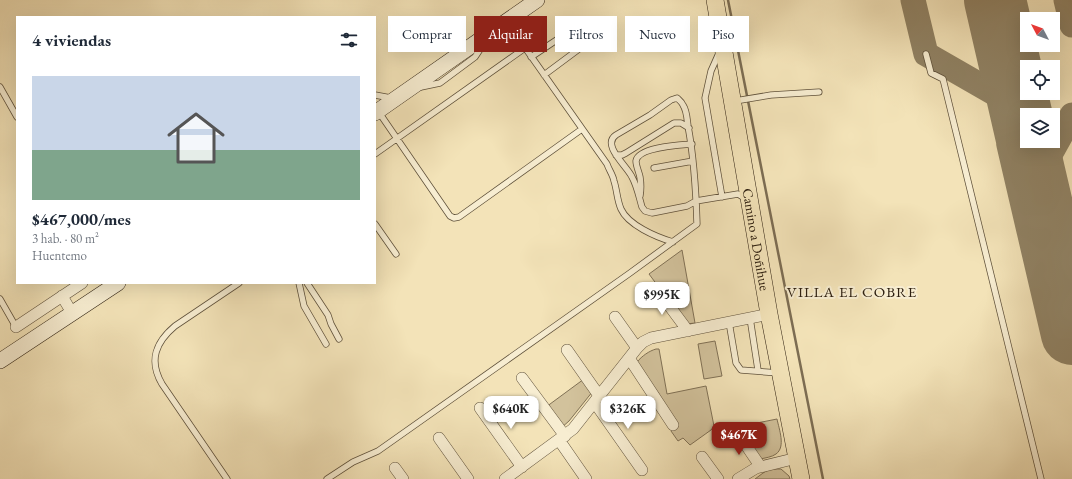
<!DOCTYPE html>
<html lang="es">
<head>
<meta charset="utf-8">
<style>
  body { margin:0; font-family:"EB Garamond",serif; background:#f2f2f3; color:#1f2937; height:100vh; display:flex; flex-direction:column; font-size:15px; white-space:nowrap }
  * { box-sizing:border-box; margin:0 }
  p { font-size:13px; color:#747a83 }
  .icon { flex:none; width:22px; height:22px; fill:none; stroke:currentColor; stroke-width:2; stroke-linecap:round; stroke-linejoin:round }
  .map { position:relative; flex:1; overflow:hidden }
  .side { position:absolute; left:16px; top:16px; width:360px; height:268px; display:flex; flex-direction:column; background:#fff; border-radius:0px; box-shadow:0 4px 16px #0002 }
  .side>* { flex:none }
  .hud { position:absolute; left:388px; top:16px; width:380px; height:36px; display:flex; gap:8px }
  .needle { width:26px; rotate:311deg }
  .controls { position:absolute; left:1020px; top:12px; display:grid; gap:8px }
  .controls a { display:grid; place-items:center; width:40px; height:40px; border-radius:0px; background:#fff; box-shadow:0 4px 16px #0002; font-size:20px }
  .price { position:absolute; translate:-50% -34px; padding:0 9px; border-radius:8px; background:#fff; color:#222; font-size:13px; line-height:26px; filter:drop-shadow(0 1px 2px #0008) }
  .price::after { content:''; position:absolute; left:50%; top:24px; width:12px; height:9px; margin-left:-6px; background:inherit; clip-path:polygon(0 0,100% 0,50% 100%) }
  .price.selected { background:#8f2418; color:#fff }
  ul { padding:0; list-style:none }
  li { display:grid; align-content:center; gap:8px; height:212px; padding:0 16px }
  li span { display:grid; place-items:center; height:124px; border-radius:0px; color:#555 }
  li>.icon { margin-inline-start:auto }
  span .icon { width:72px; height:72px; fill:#fffc; stroke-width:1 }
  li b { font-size:17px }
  h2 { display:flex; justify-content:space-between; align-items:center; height:48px; padding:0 16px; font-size:17px }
  .chip { padding:0 14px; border-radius:0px; background:#fff; box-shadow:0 4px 16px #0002; font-size:14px; line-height:36px }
  .chip.selected { background:#8f2418; color:#fff }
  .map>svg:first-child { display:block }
</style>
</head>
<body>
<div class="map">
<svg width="1072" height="479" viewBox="0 0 1072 479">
  <rect width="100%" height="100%" fill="#f3e3b8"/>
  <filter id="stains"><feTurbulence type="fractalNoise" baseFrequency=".005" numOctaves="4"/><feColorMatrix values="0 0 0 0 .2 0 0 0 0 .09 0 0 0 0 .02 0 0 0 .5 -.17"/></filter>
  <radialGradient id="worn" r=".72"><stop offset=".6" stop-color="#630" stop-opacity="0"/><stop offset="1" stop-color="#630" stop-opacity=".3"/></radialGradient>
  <path fill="#d2c29c" stroke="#807156" d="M 682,250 L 695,323 L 686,324 L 649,274 Z
    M 715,341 L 722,376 L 704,379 L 698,344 Z
    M 656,349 L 659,349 L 667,394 L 706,386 L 714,426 L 711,430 L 690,445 L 683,438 L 678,441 L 671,431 L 677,425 L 637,362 C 642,356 649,351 656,349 Z
    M 584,379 L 593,391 L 569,421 L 561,428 L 546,407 Z
    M 777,419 C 779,429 786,447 776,454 C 772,457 765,458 760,459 L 737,427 Z
    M 770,469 L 781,469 L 789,476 L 790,479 L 755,479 L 763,473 Z"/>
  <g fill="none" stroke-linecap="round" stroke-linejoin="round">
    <path stroke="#7c6d53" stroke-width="2.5" d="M 728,0 L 823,479"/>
    <path stroke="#908264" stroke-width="25" d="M 913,0 L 926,54 L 1020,108
      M 1066,0 L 1072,25
      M 1000,21 C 1003,28 1008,32 1017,33
      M 1006,49 C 1008,36 1015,34 1027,31
      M 1036,180 L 1072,115"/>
    <path stroke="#908264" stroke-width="62" d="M 995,0 L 1027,139
      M 1027,141 L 1072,334"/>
    <g stroke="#5f513b" stroke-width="7">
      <path id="lane" d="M 507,22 L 607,164 C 609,170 613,175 614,181 C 617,190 617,200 621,209 C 628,225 656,237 673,242
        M 719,53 L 711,71 L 705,98 L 722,197
        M 926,54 L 931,73 L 943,79 L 1041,479
        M 531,57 L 576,27 L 578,28 L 587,40 L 587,43 L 544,75
        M 0,87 L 17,117
        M 421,87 L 440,83 L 475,57 L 485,42
        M 375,95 L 391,98
        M 735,101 L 771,95 L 819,92
        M 378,111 L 450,216 L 454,218 L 459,217 L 582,129
        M 375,154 L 525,48
        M 616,155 L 622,155 L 626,153 L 674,123 L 681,123 L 689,128
        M 654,168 L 693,161
        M 640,196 C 641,190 641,183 640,177 C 639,172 636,166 636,161 C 638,147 680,145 692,144
        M 375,224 L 396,254
        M 299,283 L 304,306 L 326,344
        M 307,283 L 328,315 L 331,324 L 339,339
        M 0,299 L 16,327
        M 750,318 L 758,370
        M 729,322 L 736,363 L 741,370 L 779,373
        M 227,479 L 162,384 C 148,360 156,342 175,326 L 239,283
        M 327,479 L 353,462 L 378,451 L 630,273 L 697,224 C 696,191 694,158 688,126 C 687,119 687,111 683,105 C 682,102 679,100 677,98 L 671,100 L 650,115 L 616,135 C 601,145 627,166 632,177 C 637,186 639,197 642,207 L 645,211 L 652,213 L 687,206 L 696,201 L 738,194 L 746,199"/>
    </g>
    <g stroke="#5f513b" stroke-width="12">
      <path id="street" d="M 656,288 L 688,331
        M 62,296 L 72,313
        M 615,317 L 637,348
        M 16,327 L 82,283
        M 567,350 L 600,397
        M 629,358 L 673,425
        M 522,378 L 565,436
        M 595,403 L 642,470
        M 480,408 L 522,467
        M 737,432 L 760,466
        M 439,438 L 468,479
        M 559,440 L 586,479
        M 702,457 L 718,479
        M 395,468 L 403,479
        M 505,479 L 573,429 L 637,348 L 643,342 L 651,338 L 769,314
        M 738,479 L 756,468 L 797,458"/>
    </g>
    <g stroke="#2e2011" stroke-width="16">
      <path id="secondary" d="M 375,113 L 537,0
        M 0,361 L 118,283"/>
    </g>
    <g stroke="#2e2011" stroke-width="18">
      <g id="primary">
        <path id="s1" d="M 715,0 L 769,314 L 801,479"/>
      </g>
    </g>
    <use href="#lane" stroke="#f7edd1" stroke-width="5.5"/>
    <use href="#street" stroke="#f7edd1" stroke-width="11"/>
    <use href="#secondary" stroke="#f7edd1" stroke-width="15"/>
    <use href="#primary" stroke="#f3e3b8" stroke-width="17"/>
  </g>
  <g text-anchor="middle" stroke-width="4" stroke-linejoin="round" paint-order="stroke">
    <g font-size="14" fill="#2e2011" stroke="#f7edd1">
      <text dy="5" stroke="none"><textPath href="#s1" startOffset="243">Camino a Doñihue</textPath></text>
    </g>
    <g font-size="15" letter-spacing="1" fill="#2e2011" stroke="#f7edd1">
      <text x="852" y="297">VILLA EL COBRE</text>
    </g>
  </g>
  <rect width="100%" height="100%" filter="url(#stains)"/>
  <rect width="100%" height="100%" fill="url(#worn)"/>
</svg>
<div class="controls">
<a><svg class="needle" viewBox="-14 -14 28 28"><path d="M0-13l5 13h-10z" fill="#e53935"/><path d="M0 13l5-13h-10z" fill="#747a83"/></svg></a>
<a><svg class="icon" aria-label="locate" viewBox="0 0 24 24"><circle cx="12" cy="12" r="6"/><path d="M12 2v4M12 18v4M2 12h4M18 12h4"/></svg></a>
<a><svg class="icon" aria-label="layers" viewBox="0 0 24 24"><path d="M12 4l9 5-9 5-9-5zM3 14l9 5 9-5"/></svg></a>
</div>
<b class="price" style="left:662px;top:316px">$995K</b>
<b class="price" style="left:511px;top:430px">$640K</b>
<b class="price" style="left:628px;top:430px">$326K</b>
<b class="price selected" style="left:739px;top:456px">$467K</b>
<div class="hud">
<a class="chip">Comprar</a>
<a class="chip selected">Alquilar</a>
<a class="chip">Filtros</a>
<a class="chip">Nuevo</a>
<a class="chip">Piso</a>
</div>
<section class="side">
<h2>4 viviendas<svg class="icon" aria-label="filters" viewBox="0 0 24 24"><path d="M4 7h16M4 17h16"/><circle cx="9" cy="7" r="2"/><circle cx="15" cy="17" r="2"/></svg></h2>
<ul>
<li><span style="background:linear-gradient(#c9d6e8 60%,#7fa58c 0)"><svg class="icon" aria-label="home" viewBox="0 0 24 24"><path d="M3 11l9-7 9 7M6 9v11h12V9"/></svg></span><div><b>$467,000/mes</b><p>3 hab. · 80 m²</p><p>Huentemo</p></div></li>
</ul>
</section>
</div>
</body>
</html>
